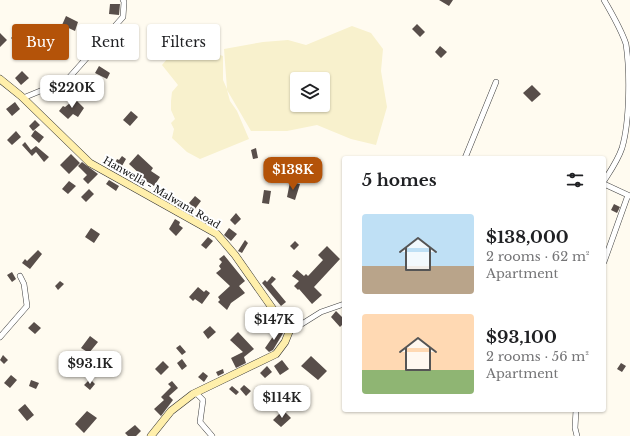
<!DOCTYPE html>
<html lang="en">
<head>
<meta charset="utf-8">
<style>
  body { margin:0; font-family:"Libre Baskerville",serif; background:#f6f6f6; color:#202124; height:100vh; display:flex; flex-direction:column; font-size:15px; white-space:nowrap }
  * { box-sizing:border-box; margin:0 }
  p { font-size:13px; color:#757577 }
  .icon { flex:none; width:22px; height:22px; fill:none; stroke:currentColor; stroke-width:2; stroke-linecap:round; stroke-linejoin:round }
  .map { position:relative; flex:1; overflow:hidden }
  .details { position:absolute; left:342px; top:156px; width:264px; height:256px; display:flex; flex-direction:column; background:#fff; border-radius:4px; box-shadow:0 1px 3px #0004 }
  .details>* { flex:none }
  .top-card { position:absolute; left:12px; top:24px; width:270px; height:36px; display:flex; gap:8px }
  .controls { position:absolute; left:290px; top:72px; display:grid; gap:8px }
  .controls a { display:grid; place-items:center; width:40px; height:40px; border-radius:4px; background:#fff; box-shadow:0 1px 3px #0004; font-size:20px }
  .price { position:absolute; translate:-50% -34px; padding:0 9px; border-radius:8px; background:#fff; color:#222; font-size:13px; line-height:26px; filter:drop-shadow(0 1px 2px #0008) }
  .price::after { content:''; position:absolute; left:50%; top:24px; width:12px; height:9px; margin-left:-6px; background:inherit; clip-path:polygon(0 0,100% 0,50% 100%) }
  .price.active { background:#b45309; color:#fff }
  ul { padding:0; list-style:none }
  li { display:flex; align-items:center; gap:12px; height:100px; padding:0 20px }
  li span { display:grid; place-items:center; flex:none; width:112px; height:80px; border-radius:4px; color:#555 }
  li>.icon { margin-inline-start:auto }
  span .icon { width:48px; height:48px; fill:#fffc; stroke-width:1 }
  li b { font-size:17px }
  h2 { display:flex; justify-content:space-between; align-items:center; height:48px; padding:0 20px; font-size:17px }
  .tag { padding:0 14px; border-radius:4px; background:#fff; box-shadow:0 1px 3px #0004; font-size:14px; line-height:36px }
  .tag.active { background:#b45309; color:#fff }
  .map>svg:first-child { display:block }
</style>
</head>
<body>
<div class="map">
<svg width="630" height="436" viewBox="0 0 630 436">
  <rect width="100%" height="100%" fill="#fffbf0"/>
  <path fill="#f8f1cd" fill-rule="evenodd" d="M 352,26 L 371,33 L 383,49 L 381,71 L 387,107 L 376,145 L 351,139 L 317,125 L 287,131 L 251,131 L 227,90 L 230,101 L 237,111 L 249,139 L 200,159 L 187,152 L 172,138 L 174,129 L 171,123 L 175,119 L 171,110 L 171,101 L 172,92 L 178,85 L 162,65 L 179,45 L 190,45 L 223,56 L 223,80 L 227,89 L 224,49 L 263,42 L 288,40 L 306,45 ZM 297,79 L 323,79 L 323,105 L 297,105 Z"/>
  <path fill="#584e4a" d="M 439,0 L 453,0 L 449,6 Z
    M 110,4 L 120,4 L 119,15 L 109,14 Z
    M 66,16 L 78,22 L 75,31 L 62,25 Z
    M 44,24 L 48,28 L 41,35 L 37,30 Z
    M 417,24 L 425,32 L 420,37 L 412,29 Z
    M 19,30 L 26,37 L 18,45 L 11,38 Z
    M 0,33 L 7,40 L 0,47 Z
    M 440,46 L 447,52 L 441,58 L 435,52 Z
    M 99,66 L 110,73 L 107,79 L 95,73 Z
    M 22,71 L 29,78 L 21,85 L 15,78 Z
    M 82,77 L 91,85 L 79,95 L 70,86 L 75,81 L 77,83 Z
    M 532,85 L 541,94 L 532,102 L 523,93 Z
    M 75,99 L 84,108 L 78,117 L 73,114 L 68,119 L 59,111 L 63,106 L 65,107 Z
    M 15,102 L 20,109 L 12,116 L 6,109 Z
    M 131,111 L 138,117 L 130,126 L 123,120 Z
    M 35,120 L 40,125 L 33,131 L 29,126 Z
    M 35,130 L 44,137 L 39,143 L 31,136 Z
    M 16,131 L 21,137 L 12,145 L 7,140 Z
    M 25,142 L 31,150 L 36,146 L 49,157 L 44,162 L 36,152 L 32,156 L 22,145 Z
    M 256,148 L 258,158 L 253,159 L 251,150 Z
    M 71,154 L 80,163 L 69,174 L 60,165 Z
    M 138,154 L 153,168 L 151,171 L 160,177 L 154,186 L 141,178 L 142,176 L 129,164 Z
    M 122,156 L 126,159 L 118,173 L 112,169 L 117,159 L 119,160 Z
    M 82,162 L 98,174 L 88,184 L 83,179 L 87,175 L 78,166 Z
    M 109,180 L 119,186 L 116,191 L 106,184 Z
    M 69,181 L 76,186 L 68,194 L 62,189 Z
    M 290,182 L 300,184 L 295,200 L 287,197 Z
    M 89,189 L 94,194 L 86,202 L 81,197 Z
    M 264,190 L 271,191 L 269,204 L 262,203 Z
    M 195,196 L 201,201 L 195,209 L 189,203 Z
    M 614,204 L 620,207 L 617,213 L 611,210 Z
    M 236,213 L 241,219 L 235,225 L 230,220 Z
    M 175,219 L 180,222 L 179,225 L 183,228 L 176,236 L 169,229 Z
    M 91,228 L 100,234 L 94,243 L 85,237 Z
    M 229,228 L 237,234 L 231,241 L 224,235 Z
    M 208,237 L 213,241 L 206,249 L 201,245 Z
    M 245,240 L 248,243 L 242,253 L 238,251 Z
    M 295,241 L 299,245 L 294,250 L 290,246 Z
    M 327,246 L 340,259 L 314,287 L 322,295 L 312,304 L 299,289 L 298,290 L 294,286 L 299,281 L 292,276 L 297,270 L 304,276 L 306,274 L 308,276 L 323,260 L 318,255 Z
    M 38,250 L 42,254 L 30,269 L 22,263 L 25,259 L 27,261 Z
    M 224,255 L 245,281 L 239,286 L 245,293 L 231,303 L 227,310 L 218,302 L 220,300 L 218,297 L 230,286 L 216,273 L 221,269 L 219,266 L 222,262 L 219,259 Z
    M 12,272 L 16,279 L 12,282 L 7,275 Z
    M 272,276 L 276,279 L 271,284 L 286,302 L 281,306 L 262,283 L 265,280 L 267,282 Z
    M 60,281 L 64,284 L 58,290 L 55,286 Z
    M 198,287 L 204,292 L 206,290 L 210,293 L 202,304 L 195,299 L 193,301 L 189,297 Z
    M 336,311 L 344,319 L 344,323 L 340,327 L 331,317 Z
    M 34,322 L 41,328 L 35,334 L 28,328 Z
    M 210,326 L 216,332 L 208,339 L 203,332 Z
    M 238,332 L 254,349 L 244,357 L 246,363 L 236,368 L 231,358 L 243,352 L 230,340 Z
    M 271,332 L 283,333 L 282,335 L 273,350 L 269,352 L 265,348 L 274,335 Z
    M 90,336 L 98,342 L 89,353 L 81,348 Z
    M 180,345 L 186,352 L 182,355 L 176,348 Z
    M 3,355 L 8,360 L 4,364 L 0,360 Z
    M 311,356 L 327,371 L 318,380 L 301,366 Z
    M 182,359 L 187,366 L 182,370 L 177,363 Z
    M 282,360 L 289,369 L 280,375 L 274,366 Z
    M 163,361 L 169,367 L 161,375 L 155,369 Z
    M 621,363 L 626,366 L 622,372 L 617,369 Z
    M 267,366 L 272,372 L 265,378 L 260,373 Z
    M 223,369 L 224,373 L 218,376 L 216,372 Z
    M 203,372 L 208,376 L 204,382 L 198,377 Z
    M 11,375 L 17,380 L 10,388 L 4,383 Z
    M 90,379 L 95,384 L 90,390 L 84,385 Z
    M 31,380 L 39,383 L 36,389 L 29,386 Z
    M 172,381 L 178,388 L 169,396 L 173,400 L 161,416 L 154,409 L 164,400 L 161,397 L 171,387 L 168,384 Z
    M 244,385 L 251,391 L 246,396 L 240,389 Z
    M 232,386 L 239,392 L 236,395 L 229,389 Z
    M 25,404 L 34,415 L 27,421 L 18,410 Z
    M 283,410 L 291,418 L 281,427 L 273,420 Z
    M 87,411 L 97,418 L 84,433 L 75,424 Z
    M 135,425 L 141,431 L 136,436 L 128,436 L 125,433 Z"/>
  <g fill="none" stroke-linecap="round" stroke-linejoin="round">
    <g stroke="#414141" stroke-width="6">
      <path id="street" d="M 23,98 L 67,80 L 123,17 L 124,2 L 123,0
        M 465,158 L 496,82
        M 604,181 C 611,170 618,160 622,148 C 630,121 630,71 626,44 C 621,29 612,14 604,0
        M 604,184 L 630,196
        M 604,262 L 628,195
        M 289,332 L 321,312 L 344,304
        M 0,337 L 27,306 L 24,284 L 20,276
        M 196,393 L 203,400 L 200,422 L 212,436
        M 576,410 L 575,428 L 577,436"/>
    </g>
    <g stroke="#303030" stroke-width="8">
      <path id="secondary" d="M 0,79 L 21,96 L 90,163 L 217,234 L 235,255 L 289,332 L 285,342 L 276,354 L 193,394 L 171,411 L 151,436"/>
    </g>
    <use href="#street" stroke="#fff" stroke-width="5"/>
    <use href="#secondary" stroke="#ffefab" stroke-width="7"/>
  </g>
  <g text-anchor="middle" stroke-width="4" stroke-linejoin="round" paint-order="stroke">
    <g font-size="10" fill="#0e0e0e" stroke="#fff">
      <text transform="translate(162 192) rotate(30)" y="4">Hanwella - Malwana Road</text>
    </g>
  </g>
</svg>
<div class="controls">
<a><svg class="icon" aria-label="layers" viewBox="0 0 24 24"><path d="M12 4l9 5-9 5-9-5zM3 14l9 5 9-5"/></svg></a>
</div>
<b class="price" style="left:72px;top:109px">$220K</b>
<b class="price active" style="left:293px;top:191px">$138K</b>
<b class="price" style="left:274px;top:341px">$147K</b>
<b class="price" style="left:90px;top:385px">$93.1K</b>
<b class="price" style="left:282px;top:419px">$114K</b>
<div class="top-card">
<a class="tag active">Buy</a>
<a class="tag">Rent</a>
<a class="tag">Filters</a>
</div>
<section class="details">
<h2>5 homes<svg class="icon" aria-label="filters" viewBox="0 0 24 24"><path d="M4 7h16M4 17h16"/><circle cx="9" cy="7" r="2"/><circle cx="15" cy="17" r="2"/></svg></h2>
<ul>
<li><span style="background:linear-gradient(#bfe0f5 65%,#b9a48a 0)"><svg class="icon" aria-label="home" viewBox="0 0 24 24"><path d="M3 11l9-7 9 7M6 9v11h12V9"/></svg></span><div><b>$138,000</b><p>2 rooms · 62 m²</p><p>Apartment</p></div></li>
<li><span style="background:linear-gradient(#ffd9b3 70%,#8fb573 0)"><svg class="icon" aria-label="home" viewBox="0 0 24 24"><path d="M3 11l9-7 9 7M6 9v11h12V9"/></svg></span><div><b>$93,100</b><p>2 rooms · 56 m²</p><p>Apartment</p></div></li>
</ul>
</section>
</div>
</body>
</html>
